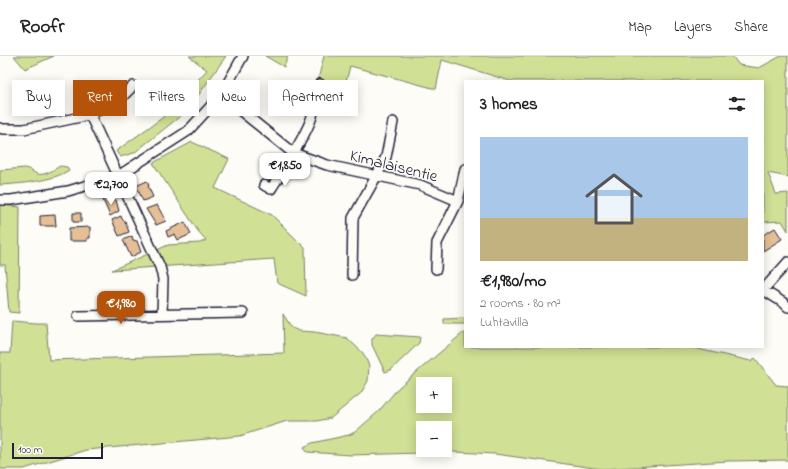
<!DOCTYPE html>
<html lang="en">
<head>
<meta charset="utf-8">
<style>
  body { margin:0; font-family:"Indie Flower",sans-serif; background:#f2f2f2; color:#202124; height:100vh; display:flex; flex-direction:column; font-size:15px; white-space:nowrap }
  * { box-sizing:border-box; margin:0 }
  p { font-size:13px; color:#757577 }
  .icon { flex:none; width:22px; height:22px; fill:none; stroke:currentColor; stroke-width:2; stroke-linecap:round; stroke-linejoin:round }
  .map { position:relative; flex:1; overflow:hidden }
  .side { position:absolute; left:464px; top:24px; width:300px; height:268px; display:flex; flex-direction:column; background:#fff; border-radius:0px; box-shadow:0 2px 10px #0003 }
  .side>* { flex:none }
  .top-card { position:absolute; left:12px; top:24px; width:380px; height:36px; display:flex; gap:8px }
  .controls { position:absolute; left:416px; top:321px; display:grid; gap:8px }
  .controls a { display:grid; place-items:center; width:36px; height:36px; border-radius:0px; background:#fff; box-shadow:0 2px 10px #0003; font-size:20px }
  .scale { position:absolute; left:12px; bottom:10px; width:91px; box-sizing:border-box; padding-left:4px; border:2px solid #22223b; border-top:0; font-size:11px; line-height:14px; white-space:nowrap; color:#22223b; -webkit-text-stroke:3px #fdfcf7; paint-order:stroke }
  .price { position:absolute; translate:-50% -34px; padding:0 9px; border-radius:8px; background:#fff; color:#222; font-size:13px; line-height:26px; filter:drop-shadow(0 1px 2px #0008) }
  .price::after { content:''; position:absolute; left:50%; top:24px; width:12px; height:9px; margin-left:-6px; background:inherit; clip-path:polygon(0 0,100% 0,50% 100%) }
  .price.active { background:#b45309; color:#fff }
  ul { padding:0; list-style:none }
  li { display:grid; align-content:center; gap:8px; height:212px; padding:0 16px }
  li span { display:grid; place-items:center; height:124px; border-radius:0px; color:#555 }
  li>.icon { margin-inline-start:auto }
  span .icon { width:72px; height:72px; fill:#fffc; stroke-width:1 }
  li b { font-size:17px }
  h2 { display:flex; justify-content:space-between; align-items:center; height:48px; padding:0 16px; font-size:17px }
  .pill { padding:0 14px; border-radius:0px; background:#fff; box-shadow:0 2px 10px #0003; font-size:14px; line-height:36px }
  .pill.active { background:#b45309; color:#fff }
  header { display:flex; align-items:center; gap:24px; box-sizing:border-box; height:56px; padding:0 20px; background:#fff; border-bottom:1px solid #e0e0e0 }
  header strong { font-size:19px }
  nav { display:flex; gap:22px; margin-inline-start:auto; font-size:14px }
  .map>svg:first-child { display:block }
</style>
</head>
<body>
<header>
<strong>Roofr</strong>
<nav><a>Map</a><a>Layers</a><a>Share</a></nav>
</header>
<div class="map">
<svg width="788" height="413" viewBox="0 0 788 413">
  <rect width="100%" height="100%" fill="#fdfcf7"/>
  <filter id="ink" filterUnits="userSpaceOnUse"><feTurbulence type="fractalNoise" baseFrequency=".025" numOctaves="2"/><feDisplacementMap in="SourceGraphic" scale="8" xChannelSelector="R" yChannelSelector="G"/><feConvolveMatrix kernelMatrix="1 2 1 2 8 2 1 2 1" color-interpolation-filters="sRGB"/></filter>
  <g filter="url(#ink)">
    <path fill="#d0e094" stroke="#798168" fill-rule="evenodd" d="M 14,0 L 54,0 L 25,13 Z
      M 189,0 L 226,0 L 188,54 L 134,97 L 120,101 L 116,95 L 162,62 L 207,14 Z
      M 265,0 L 288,0 L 284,11 Z
      M 324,0 L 732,0 L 739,9 L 759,12 L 781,0 L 788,0 L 788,121 L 768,117 L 776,138 L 788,137 L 788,175 L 782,165 L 763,166 L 763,25 L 510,25 L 442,4 L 436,33 L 350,10 L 342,42 L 316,31 Z
      M 192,86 L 229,103 L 215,132 L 272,159 L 305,192 L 306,240 L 277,227 L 274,203 L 112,214 L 168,189 L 200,187 L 206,184 L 198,175 L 153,107 Z
      M 60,110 L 67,111 L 69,114 C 54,125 19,128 0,129 L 0,114 L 25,112 C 30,113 32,116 37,118 C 45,120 53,114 60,110 Z
      M 0,149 L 20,151 L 19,257 L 9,256 L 5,209 L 0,209 Z
      M 283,258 L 292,272 L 299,275 L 315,276 L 347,282 L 363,297 L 366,303 L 369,310 L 368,325 L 361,337 L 331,362 L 317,365 L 287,365 L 240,380 L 86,394 L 24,413 L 0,413 L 0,297 L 10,297 L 12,265 L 36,267 L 46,267 L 49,304 L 284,297 Z
      M 465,262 L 465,268 L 444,268 L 444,263 Z
      M 463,277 L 465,277 L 465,291 L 689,291 L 751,305 L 755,302 L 776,329 L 788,330 L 788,404 L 728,405 L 602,413 L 495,398 L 456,396 L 351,399 L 307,396 L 304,391 L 312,387 L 349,379 L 355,376 L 378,356 L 399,331 ZM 423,328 L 445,328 L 445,350 L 423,350 ZM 423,372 L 445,372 L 445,394 L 423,394 Z
      M 376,278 L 420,281 L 419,287 L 391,314 L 385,316 L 372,289 L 372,283 Z"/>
    <path fill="#e5c096" stroke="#22223b" d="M 147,125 L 149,130 L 148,130 L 153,141 L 143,145 L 136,130 Z
      M 111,140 L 113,143 L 116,144 L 119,155 L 110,160 L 103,144 Z
      M 157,149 L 166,165 L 156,169 L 146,153 Z
      M 73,157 L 81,157 L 81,166 L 73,166 Z
      M 55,159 L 56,170 L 40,170 L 40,160 Z
      M 121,160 L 122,163 L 124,165 L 125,165 L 129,176 L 119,180 L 112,164 Z
      M 185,166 L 191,178 L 178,184 L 175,178 L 168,181 L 166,175 Z
      M 90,171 L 90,182 L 87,182 L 87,185 L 69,185 L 69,172 Z
      M 775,172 L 782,183 L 763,195 L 763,179 Z
      M 132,180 L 133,184 L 137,185 L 141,196 L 131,201 L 123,184 Z"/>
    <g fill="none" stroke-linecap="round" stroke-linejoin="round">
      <g stroke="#22223b" stroke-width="12">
        <path id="minor" d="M 221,39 L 293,97 L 327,109 L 420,129 L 458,145 L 437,187 L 436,213
          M 90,59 L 160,211 L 163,223 L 162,258
          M 0,72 L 3,73 L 24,73 L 90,59 L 121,42 L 133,30
          M 264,129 L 271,133 C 284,112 300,90 310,66 C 315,54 316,40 320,28
          M 0,144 L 11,144 L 68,135 L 118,120 L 188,75 L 221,39 L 243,0
          M 458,145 L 465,113
          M 352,219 L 353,162 L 377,119 L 386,101 L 393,66
          M 763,234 L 788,206
          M 763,234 L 784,247 L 788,251
          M 78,260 L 243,257"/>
      </g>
      <use href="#minor" stroke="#fdfcf7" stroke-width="9"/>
    </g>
  </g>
  <g text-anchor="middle" stroke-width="3" stroke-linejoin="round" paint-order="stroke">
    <g font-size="17" fill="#22223b" stroke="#fdfcf7">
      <text transform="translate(394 109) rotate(14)" y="6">Kimalaisentie</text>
    </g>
  </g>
</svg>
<div class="controls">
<a>+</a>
<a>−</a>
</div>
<div class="scale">100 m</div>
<b class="price" style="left:285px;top:131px">€1,850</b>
<b class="price" style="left:111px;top:150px">€2,700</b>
<b class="price active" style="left:121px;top:269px">€1,980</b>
<div class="top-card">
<a class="pill">Buy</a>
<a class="pill active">Rent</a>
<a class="pill">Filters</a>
<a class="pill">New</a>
<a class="pill">Apartment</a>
</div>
<section class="side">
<h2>3 homes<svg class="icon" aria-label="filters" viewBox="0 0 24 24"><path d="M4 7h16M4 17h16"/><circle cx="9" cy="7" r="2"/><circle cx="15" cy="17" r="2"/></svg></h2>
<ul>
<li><span style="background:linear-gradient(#a9c7e8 65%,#c2b280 0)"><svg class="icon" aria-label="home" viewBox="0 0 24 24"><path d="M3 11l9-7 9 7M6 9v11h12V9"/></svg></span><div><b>€1,980/mo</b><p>2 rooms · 80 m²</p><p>Luhtavilla</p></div></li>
</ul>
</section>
</div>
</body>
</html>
